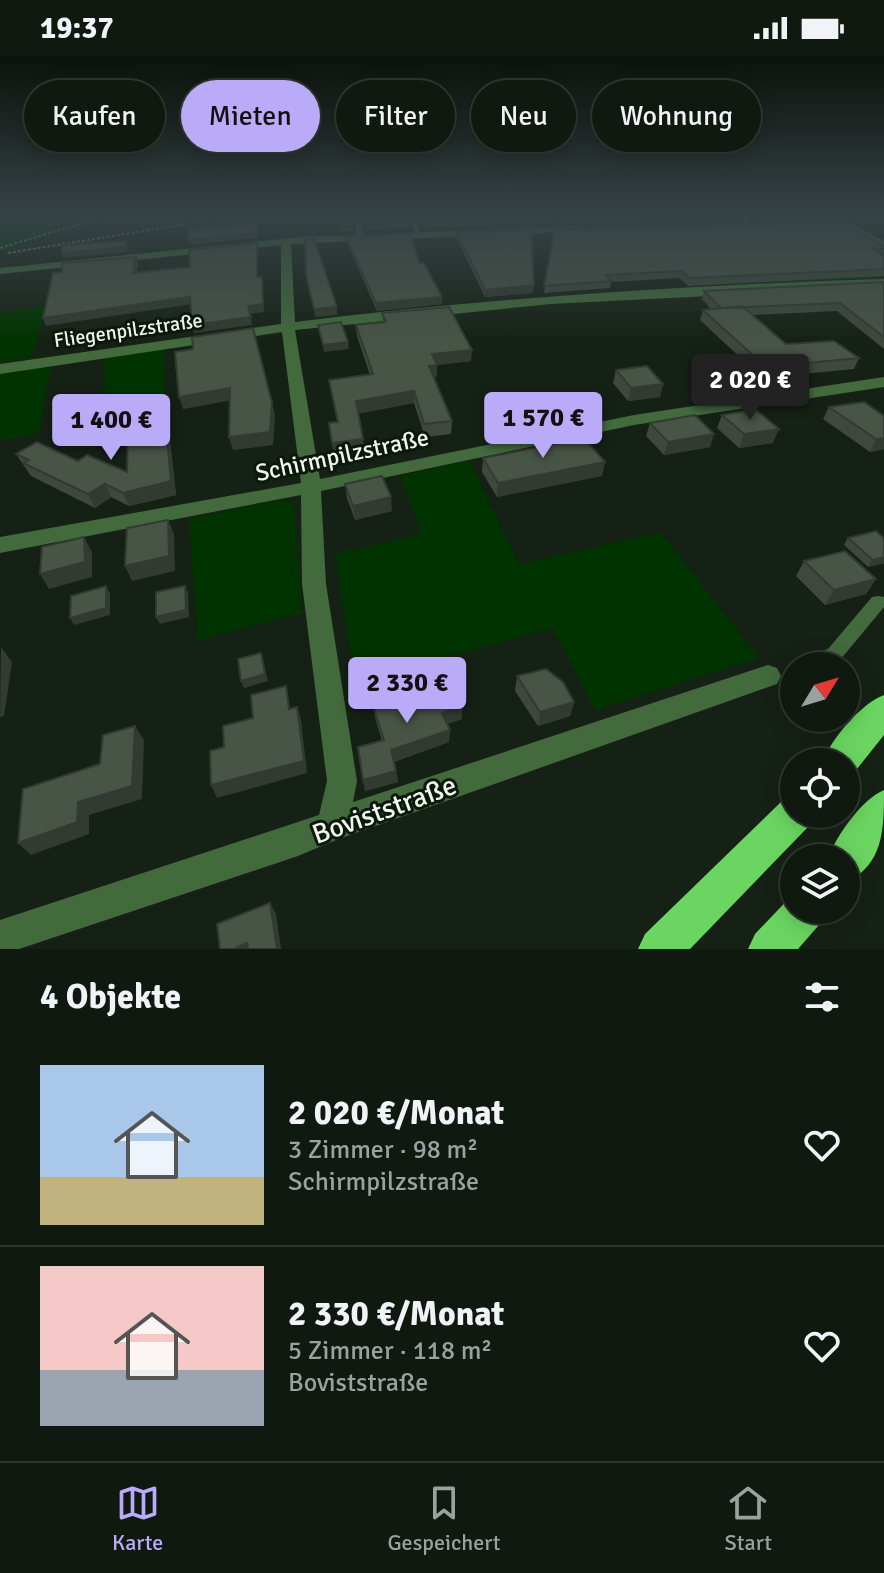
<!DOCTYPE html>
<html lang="de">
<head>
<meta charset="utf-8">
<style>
  body { margin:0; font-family:Signika,sans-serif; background:#1e261e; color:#f1f3f6; height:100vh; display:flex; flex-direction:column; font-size:30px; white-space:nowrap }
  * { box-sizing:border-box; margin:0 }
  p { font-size:26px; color:#9ca09f }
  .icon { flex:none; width:44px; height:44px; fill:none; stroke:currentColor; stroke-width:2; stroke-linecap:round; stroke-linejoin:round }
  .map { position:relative; height:893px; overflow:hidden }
  .panel { display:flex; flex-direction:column; background:#101910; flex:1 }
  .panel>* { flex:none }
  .guide { position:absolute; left:24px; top:24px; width:836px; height:72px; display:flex; gap:16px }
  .needle { width:52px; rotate:52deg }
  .fabs { position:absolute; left:780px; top:596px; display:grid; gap:16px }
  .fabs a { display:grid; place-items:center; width:80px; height:80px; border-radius:50%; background:#101910; box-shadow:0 4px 20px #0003,0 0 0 2px #303830; font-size:40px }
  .price { position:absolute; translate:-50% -68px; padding:0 18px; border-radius:8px; background:#b9abf7; color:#111; font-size:26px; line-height:52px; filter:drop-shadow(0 2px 4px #0008) }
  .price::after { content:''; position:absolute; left:50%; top:48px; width:24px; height:18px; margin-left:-12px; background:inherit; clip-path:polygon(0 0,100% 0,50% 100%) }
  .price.selected { background:#222; color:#fff }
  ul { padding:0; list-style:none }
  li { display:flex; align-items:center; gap:24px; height:200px; padding:0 40px }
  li+li { border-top:2px solid #303830 }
  li span { display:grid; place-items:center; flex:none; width:224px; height:160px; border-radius:0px; color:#555 }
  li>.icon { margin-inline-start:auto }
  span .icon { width:96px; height:96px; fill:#fffc; stroke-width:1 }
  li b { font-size:34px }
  h2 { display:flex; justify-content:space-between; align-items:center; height:96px; padding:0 40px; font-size:34px }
  .chip { padding:0 28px; border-radius:36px; background:#101910; box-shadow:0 4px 20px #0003,0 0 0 2px #303830; font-size:28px; line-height:72px }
  .chip.selected { background:#b9abf7; color:#111 }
  .status { display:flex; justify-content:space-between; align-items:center; height:56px; padding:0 40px; background:#101910; direction:ltr }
  .status svg { height:22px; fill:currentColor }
  .dock { display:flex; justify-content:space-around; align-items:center; height:112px; border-top:2px solid #303830; background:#101910; font-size:22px; color:#9ca09f }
  .dock a { display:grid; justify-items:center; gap:4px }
  .dock .selected { color:#b9abf7 }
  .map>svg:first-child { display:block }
</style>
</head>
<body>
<div class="status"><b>19:37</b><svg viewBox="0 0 49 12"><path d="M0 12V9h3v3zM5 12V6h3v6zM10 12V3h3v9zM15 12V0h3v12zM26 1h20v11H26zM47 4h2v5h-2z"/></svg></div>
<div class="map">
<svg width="884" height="893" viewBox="0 0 884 893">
  <rect width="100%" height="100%" fill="#162115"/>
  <path fill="#030" d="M 0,162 L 111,162 L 0,197 Z
    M 48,249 L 31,302 L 0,306 L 0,256 Z
    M 164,293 L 165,355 L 103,366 L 105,302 Z
    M 51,311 L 39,377 L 0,384 L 0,318 Z
    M 469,405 L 519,508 L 661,476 L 759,602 L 595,654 L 552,572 L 355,627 L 335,498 L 421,478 L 401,420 Z
    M 280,444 L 294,448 L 302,557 L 198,584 L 189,463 Z"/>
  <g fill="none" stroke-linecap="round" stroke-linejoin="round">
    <path stroke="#7f887e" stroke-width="2" stroke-dasharray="3 2" stroke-linecap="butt" d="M 197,162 L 224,162
      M 0,192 L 100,162
      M 8,197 L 211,164"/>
    <path fill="#426a3d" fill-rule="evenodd" d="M 355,162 L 361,162 L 363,183 L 356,181 Z
      M 411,162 L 417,162 L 420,178 L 414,177 Z
      M 737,162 L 744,162 L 755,170 L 750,171 Z
      M 878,540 L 884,541 L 884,551 L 840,604 L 823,610 L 794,610 L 794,616 L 792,615 L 789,610 L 792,605 L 828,593 L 872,541 Z"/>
    <path fill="#426a3d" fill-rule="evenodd" d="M 830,162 L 841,162 L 884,185 L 884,192 Z
      M 580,170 L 584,175 L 291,188 L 295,266 C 490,242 687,229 884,223 L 884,231 L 551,248 L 295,274 L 320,423 L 634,359 L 884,321 L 884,331 L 634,369 L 321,435 L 326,528 L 357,725 L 353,746 L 768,609 L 777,612 L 781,620 L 777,628 L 336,784 L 298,800 L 19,893 L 0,893 L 0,864 L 319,759 L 327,725 L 302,528 L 301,439 L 0,497 L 0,481 L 301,427 L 282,276 L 0,318 L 0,308 L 281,268 L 281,189 L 0,218 L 0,212 L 301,181 Z"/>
    <path fill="#6bd561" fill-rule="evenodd" d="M 884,639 L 884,679 L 853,718 L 846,721 L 846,706 L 822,706 C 832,683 860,648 884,639 Z
      M 884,734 C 884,772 884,809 846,826 L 846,802 L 828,802 C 837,779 861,744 884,734 Z
      M 794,740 L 794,758 L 814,758 L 808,771 L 690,893 L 638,893 L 645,878 L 782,745 Z
      M 794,837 L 794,854 L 825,854 L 819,869 L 798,893 L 748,893 L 755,878 Z"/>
  </g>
  <path fill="#3e483c" d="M 335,162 L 355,162 L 353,175 L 342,176 Z
    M 363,162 L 411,162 L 410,171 L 365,174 Z
    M 419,162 L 476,162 L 476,170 L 422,171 Z
    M 557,162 L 736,162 L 735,164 L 556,168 Z
    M 745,162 L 821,162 L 752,164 Z
    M 555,173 L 884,191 L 884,220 L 688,230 L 680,222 L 611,226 L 610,232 L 544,237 Z
    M 457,176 L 533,237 L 485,241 L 457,183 Z
    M 346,181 L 419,207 L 442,248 L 377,255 L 347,187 Z
    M 884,226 L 884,293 L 837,255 L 752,259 L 786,288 L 859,302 L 854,313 L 762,322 L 700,264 L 703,254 L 711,253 L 702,243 L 704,235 Z
    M 382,257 L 471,305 L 437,309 L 437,320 L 434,321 L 452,365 L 451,378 L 425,381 L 414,347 L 358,357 L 365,396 L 334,400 L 329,367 L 337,366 L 329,324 L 370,319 L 357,280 L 356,269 L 383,267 Z
    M 616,314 L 663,328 L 660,341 L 628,345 L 613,327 Z
    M 829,351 L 884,360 L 884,393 L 870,396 L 823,363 Z
    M 722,359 L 773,387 L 739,392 L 717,372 Z
    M 650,367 L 710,391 L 664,399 L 646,380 Z
    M 169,375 L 176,439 L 129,450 L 111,441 L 95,452 L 31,420 L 16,398 L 78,405 L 127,416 Z
    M 483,402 L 602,420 L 497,441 L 482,416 Z
    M 345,428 L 392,455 L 355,464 L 347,442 Z
    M 848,482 L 884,482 L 884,507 L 868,511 L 844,489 Z
    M 804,505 L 876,523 L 866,538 L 825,549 L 796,520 Z
    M 517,620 L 574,646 L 570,660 L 538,670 L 515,635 Z
    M 373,649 L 462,663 L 447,668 L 449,686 L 394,706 L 398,726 L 365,735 L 358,691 L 382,685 L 375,661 Z"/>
  <path fill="#323b31" d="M 257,168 L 258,182 L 190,189 L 188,184 Z
    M 126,185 L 128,190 L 127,196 L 64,202 L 62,197 Z
    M 136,201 L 138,208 L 136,224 L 133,217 Z
    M 262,221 L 264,256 L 249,258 L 248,250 Z
    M 534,229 L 533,237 L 485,241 L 485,234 Z
    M 190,241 L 192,248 L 46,270 L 43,262 Z
    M 442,241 L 442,248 L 377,255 L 376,247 Z
    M 337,251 L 337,259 L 315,261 L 314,253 Z
    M 251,261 L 252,269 L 194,277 L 192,269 Z
    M 348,286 L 349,293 L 324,296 L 323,289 Z
    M 472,294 L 471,305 L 437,309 L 437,320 L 429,321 L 429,310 L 432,298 Z
    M 663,328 L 660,341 L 628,345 L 631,332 Z
    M 230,332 L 233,344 L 183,353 L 179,341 Z
    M 414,335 L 414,347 L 357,358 L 356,345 Z
    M 272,347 L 275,360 L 273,389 L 233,394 L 229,381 Z
    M 165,362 L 169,375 L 176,439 L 129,450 L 123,437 Z
    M 779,373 L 773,387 L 739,392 L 744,378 Z
    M 714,378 L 710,391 L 664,399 L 668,386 Z
    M 884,382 L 884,393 L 870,396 L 876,383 Z
    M 363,383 L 365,396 L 334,400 L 332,387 Z
    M 605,406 L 602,420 L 497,441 L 498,427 Z
    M 105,428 L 111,441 L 95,452 L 88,438 Z
    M 391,441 L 392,455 L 355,464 L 353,450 Z
    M 168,464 L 174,478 L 175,515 L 132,525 L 125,510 Z
    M 84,481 L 92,496 L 92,521 L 49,533 L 40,518 Z
    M 884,501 L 884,507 L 868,511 L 873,504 Z
    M 876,523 L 866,538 L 825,549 L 834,534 Z
    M 106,530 L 110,538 L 110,559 L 74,569 L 70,562 Z
    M 185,530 L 188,537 L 189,561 L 160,568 L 156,561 Z
    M 1,591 L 12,606 L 4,660 L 0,661 Z
    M 261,597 L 268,625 L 244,632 L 241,625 Z
    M 574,646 L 570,660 L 538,670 L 540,656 Z
    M 462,650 L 462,663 L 442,669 L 442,657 Z
    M 297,651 L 301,664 L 307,717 L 217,742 L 211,729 Z
    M 135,670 L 144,684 L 142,743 L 89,759 L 89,778 L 31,799 L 18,787 L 78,746 Z
    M 450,674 L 449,686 L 393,706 L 391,694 Z
    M 396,715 L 398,726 L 365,735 L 363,724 Z
    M 270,847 L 276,858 L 281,893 L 277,893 Z
    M 247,887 L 251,893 L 234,893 Z"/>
  <path fill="#485446" stroke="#323b31" stroke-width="2" d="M 337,162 L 354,162 L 352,170 L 341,171 Z
    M 364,162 L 410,162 L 410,167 L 365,169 Z
    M 420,162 L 476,162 L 476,165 L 422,166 Z
    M 557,162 L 624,162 L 557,163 Z
    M 845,167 L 884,191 L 884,193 L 873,193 L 884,199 L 884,213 L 690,222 L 682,215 L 606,219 L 612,225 L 544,230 L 555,173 Z
    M 257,168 L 257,177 L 188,184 L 188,173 Z
    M 531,174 L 534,229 L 485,234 L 457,176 Z
    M 410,177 L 419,207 L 424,207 L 442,241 L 376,247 L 346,181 Z
    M 305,183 L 314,183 L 337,251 L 314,253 L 306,219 Z
    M 126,185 L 125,191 L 62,197 L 62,189 Z
    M 257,187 L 257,221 L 262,221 L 263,248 L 248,250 L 251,261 L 192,269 L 190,241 L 43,262 L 53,217 L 62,216 L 62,207 L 136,201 L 133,217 L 190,211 L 189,194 Z
    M 884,226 L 884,281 L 840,247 L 721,252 L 704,235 Z
    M 742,250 L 786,288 L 834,285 L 859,302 L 766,311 L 703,254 Z
    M 449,251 L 472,294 L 432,298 L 437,309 L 429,310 L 452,365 L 424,368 L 414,335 L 356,345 L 363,383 L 332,387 L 329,367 L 338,366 L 329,324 L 373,318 L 356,269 L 386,266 L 382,257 Z
    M 341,266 L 348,286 L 323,289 L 318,269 Z
    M 253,272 L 272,347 L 270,376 L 229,381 L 230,332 L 179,341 L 175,296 L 193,293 L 192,281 Z
    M 647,310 L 663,328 L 631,332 L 616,314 Z
    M 864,346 L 884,360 L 884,382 L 876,383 L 829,351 Z
    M 755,353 L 779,373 L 744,378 L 722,359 Z
    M 695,359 L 714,378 L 668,386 L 650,367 Z
    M 165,362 L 171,425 L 123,437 L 105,428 L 88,438 L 23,407 L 29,404 L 16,398 L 37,386 L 78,405 L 87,399 L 127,416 L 128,369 Z
    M 584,382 L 605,406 L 498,427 L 483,402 Z
    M 382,420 L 391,441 L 353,450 L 345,428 Z
    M 168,464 L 169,500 L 125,510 L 127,472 Z
    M 876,475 L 884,482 L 884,501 L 873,504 L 848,482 Z
    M 84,481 L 85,506 L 40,518 L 42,491 Z
    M 845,495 L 876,523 L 834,534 L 804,505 Z
    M 106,530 L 106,552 L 70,562 L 71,540 Z
    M 185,530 L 186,554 L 156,561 L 156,536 Z
    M 261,597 L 265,618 L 241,625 L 238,603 Z
    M 546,613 L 563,626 L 574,646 L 540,656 L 517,620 Z
    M 451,624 L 462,650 L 442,657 L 450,674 L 391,694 L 396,715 L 363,724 L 358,691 L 384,684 L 373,649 Z
    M 286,630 L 289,653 L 297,651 L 304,705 L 211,729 L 210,695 L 224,691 L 223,670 L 253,662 L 251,639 Z
    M 135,670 L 132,730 L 78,746 L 77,766 L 18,787 L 23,733 L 100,708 L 103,679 Z
    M 270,847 L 277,893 L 248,893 L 247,887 L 234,893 L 220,893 L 217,868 Z"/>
  <linearGradient id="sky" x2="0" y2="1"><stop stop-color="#0c120c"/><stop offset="0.56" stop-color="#364346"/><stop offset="1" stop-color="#364346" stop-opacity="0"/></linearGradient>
  <rect width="884" height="287" fill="url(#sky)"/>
  <g text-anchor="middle" stroke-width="6" stroke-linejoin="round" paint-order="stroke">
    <g font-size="20" fill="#eff7ee" stroke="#0d180c">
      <text transform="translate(128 274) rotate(-8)" y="7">Fliegenpilzstraße</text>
    </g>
    <g font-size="24" fill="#eff7ee" stroke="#0d180c">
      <text transform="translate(342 399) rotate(-12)" y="8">Schirmpilzstraße</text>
    </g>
    <g font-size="28" fill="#eff7ee" stroke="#0d180c">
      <text transform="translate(384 753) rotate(-20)" y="10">Boviststraße</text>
    </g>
  </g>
</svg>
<div class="fabs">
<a><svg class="needle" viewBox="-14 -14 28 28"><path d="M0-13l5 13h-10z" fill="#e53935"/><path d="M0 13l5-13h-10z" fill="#9ca09f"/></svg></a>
<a><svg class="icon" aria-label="locate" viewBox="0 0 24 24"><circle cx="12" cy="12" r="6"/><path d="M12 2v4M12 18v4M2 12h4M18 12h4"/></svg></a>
<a><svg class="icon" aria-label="layers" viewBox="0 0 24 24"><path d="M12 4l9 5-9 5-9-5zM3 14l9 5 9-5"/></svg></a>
</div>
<b class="price selected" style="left:750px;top:366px">2 020 €</b>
<b class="price" style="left:543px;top:404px">1 570 €</b>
<b class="price" style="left:111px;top:406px">1 400 €</b>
<b class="price" style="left:407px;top:669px">2 330 €</b>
<div class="guide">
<a class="chip">Kaufen</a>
<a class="chip selected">Mieten</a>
<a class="chip">Filter</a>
<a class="chip">Neu</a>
<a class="chip">Wohnung</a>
</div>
</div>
<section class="panel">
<h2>4 Objekte<svg class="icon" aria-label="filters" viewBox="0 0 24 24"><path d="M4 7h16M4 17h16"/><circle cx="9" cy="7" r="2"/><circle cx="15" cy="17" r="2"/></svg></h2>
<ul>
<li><span style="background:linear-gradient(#a9c7e8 70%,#c2b280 0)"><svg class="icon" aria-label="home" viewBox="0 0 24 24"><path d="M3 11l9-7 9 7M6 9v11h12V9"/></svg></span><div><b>2 020 €/Monat</b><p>3 Zimmer · 98 m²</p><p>Schirmpilzstraße</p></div><svg class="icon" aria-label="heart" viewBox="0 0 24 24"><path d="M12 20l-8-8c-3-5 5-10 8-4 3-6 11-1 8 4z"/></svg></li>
<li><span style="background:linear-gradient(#f6c9c9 65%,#9aa5b1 0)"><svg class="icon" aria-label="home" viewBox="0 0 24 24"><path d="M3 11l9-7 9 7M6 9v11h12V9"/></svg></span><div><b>2 330 €/Monat</b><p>5 Zimmer · 118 m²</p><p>Boviststraße</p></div><svg class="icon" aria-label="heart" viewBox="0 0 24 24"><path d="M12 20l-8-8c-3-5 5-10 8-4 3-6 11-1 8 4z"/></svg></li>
</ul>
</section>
<nav class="dock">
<a class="selected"><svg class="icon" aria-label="map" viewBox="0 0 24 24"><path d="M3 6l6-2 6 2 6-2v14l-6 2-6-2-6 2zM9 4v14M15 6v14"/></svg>Karte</a>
<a><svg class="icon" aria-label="saved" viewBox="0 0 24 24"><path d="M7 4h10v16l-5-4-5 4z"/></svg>Gespeichert</a>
<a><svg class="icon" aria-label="home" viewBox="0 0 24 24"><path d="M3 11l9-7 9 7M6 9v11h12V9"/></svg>Start</a>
</nav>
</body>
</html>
